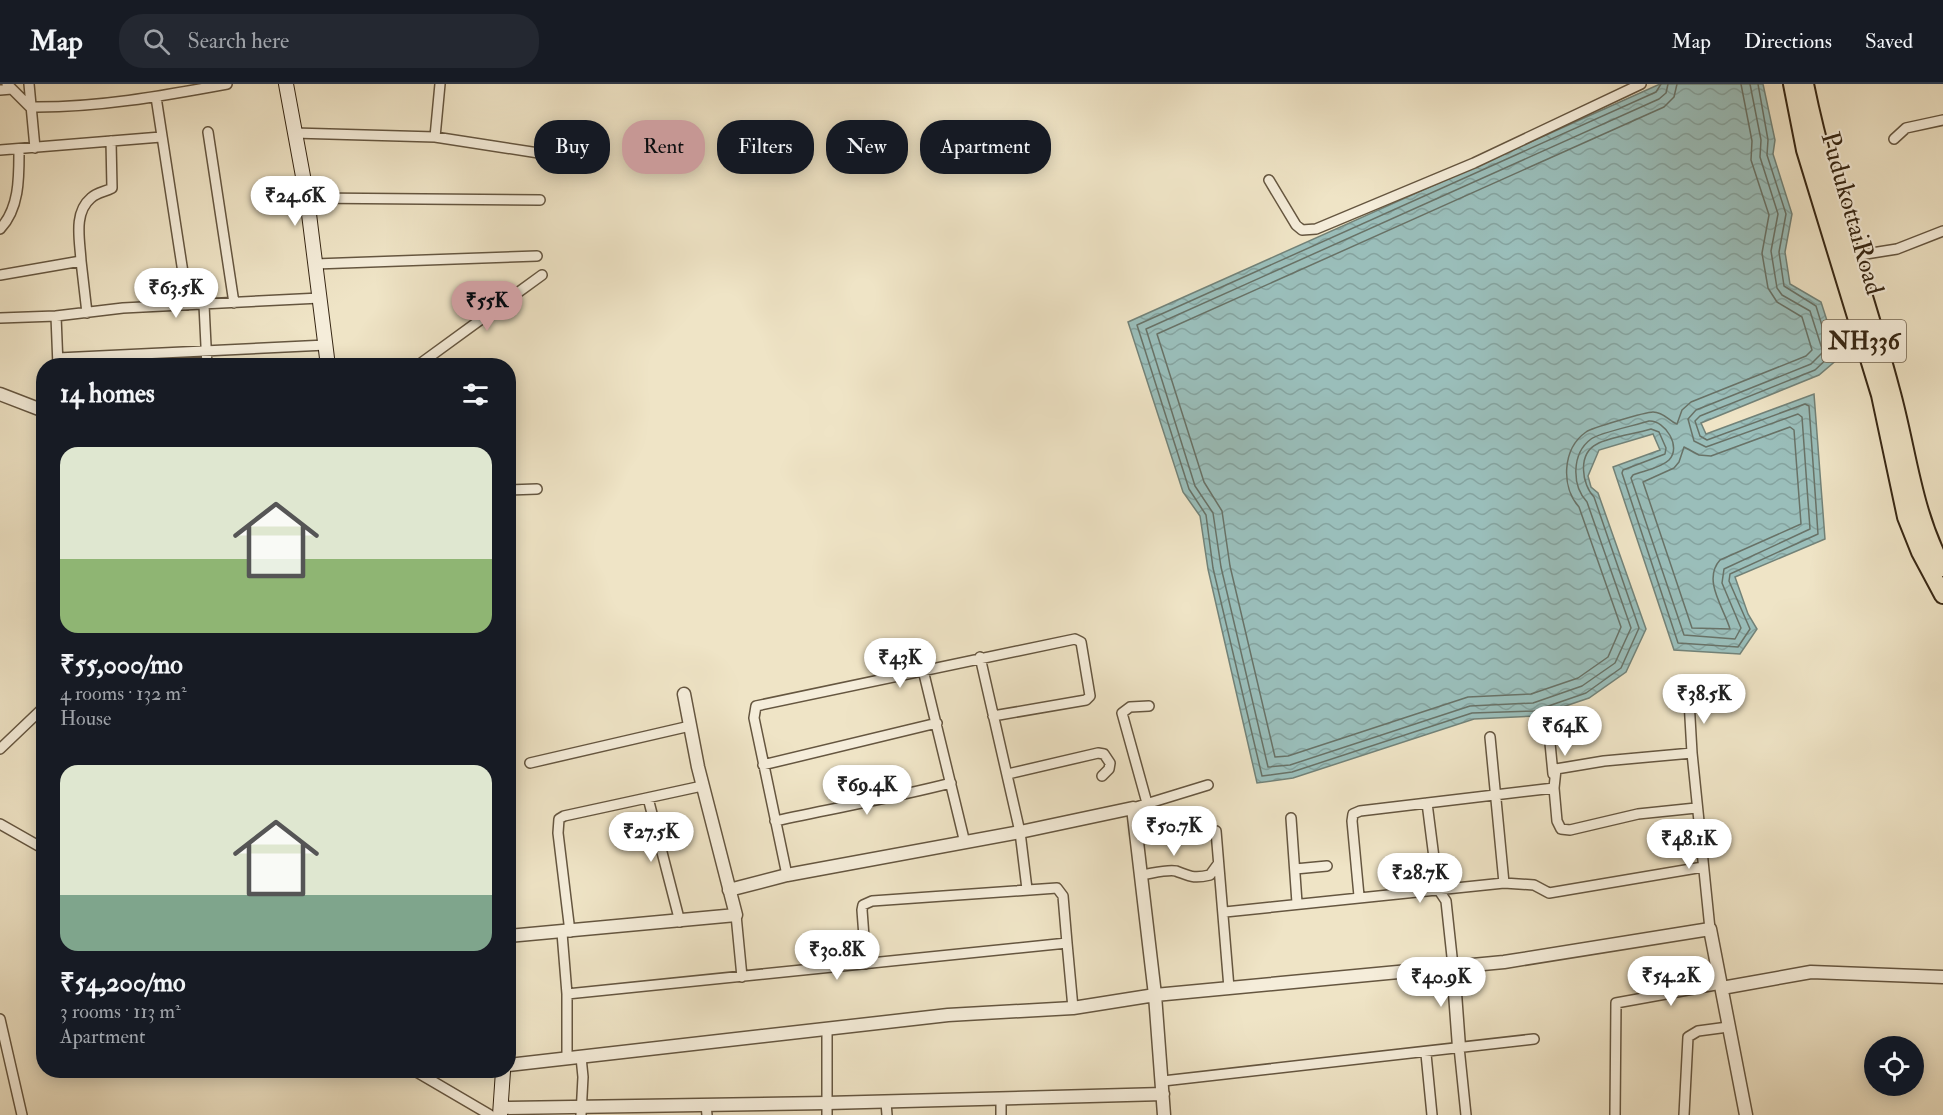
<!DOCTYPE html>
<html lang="en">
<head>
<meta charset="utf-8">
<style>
  body { margin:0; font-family:"IM FELL Double Pica",serif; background:#242831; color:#f1f3f6; height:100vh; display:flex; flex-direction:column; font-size:22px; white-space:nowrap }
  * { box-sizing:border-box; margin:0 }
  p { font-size:20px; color:#9ea1a6 }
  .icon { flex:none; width:33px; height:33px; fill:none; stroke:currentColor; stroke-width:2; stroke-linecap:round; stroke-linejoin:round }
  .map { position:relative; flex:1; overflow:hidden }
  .details { position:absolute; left:36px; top:274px; width:480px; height:720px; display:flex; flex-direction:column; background:#171b24; border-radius:24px; box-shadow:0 3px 15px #0003 }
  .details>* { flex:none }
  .top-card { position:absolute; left:534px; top:36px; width:570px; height:54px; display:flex; gap:12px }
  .buttons { position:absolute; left:1864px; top:952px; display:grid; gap:12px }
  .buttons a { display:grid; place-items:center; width:60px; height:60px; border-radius:50%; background:#171b24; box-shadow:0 3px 15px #0003; font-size:30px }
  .price { position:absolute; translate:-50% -51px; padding:0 14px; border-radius:21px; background:#fff; color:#222; font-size:20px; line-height:39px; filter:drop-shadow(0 2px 3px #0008) }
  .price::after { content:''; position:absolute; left:50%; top:36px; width:18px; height:14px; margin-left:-9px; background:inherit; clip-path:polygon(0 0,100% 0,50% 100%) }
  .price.on { background:#c59692; color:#111 }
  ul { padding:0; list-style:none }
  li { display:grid; align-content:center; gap:12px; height:318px; padding:0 24px }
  li span { display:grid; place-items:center; height:186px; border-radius:18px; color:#555 }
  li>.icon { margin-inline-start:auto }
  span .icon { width:108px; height:108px; fill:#fffc; stroke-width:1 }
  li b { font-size:26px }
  h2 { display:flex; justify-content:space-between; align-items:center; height:72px; padding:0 24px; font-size:26px }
  .tag { padding:0 21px; border-radius:24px; background:#171b24; box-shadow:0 3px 15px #0003; font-size:21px; line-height:54px }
  .tag.on { background:#c59692; color:#111 }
  header { display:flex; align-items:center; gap:36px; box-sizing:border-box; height:84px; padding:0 30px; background:#171b24; border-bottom:2px solid #363941 }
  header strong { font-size:28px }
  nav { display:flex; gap:33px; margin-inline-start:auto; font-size:21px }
  .search { width:420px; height:54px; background:#242831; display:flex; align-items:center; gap:15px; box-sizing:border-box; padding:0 21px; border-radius:24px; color:#9ea1a6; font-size:22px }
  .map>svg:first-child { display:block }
</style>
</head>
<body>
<header>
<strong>Map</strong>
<div class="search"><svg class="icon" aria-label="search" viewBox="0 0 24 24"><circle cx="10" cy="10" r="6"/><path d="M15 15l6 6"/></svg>Search here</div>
<nav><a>Map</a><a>Directions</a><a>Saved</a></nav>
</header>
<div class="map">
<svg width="1943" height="1031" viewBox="0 0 1943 1031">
  <defs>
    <pattern id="water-waves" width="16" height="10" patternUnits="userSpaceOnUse" patternTransform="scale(1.5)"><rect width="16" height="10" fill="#9abeba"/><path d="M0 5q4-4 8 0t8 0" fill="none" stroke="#85a39f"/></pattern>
  </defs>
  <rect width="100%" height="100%" fill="#efe4c6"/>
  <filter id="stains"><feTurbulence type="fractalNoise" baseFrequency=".00333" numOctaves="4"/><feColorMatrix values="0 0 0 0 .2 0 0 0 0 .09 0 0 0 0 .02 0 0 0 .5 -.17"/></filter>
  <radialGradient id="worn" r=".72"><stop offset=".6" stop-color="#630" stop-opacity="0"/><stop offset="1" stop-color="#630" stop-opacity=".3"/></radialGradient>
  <path fill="url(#water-waves)" stroke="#728278" stroke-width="1.5" d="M 1660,0 L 1763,0 L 1775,56 L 1773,70 L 1792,130 L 1785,168 L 1790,200 L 1821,218 L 1839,274 L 1819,291 L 1701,339 L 1706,350 L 1814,310 L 1825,455 L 1735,493 L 1748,530 L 1757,545 L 1740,570 L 1674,566 L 1613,383 L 1660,366 L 1653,350 L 1599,366 L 1588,392 L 1591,403 L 1598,409 L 1646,545 L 1626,588 L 1589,614 L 1536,632 L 1474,635 L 1293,694 L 1257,699 L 1208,485 L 1200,432 L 1183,408 L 1128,238 Z"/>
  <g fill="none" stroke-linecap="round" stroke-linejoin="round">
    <path stroke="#687267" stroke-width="1.5" d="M 1661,0 L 1656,8 L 1137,241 L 1189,405 L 1206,431 L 1213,484 L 1262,692 L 1292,688 L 1472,629 L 1534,627 L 1586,609 L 1621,584 L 1639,544 L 1594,413 C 1582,401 1577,370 1597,360 C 1610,353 1635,350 1651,345 L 1659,348 L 1666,364 L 1665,370 L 1623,386 L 1622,389 L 1678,559 L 1738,563 L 1750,545 L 1729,497 L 1730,490 L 1818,450 L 1809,322 L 1805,320 L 1707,356 L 1700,352 L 1695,337 L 1700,332 L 1815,286 L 1831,271 L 1816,222 L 1784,202 L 1779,168 L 1786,130 L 1767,71 L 1768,56 L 1758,0
      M 1668,0 L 1666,9 L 1659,15 L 1146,245 L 1195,402 L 1213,429 L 1221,483 L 1268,683 L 1290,681 L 1470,622 L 1533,619 L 1582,602 L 1615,579 L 1631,544 L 1587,418 C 1572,402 1571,370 1591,355 C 1598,349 1637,341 1649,337 C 1665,336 1682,363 1669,376 C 1661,384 1643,387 1633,391 L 1631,394 L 1684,551 L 1735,555 L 1741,544 L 1722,499 L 1724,485 L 1810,445 L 1802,333 L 1798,330 L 1706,363 L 1694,357 L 1688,335 L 1696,326 L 1811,280 L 1823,268 L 1810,227 L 1782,211 L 1777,204 L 1771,167 L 1778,130 L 1760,73 L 1761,56 L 1750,0
      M 1677,0 L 1674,13 L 1664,23 L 1157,250 L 1204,398 L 1222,427 L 1230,482 L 1275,673 L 1288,672 L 1468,613 L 1531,610 L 1578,594 L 1608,573 L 1621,543 L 1579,423 C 1561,403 1562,365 1586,348 C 1591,344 1646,328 1653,328 C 1664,328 1669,337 1677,340 L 1682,326 L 1691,318 L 1806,272 L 1812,266 L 1802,233 L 1777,218 L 1768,204 L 1762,169 L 1769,131 L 1751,76 L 1752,57 L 1741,0
      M 1790,343 L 1794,346 L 1801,440 L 1720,476 C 1702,496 1724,524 1730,545 L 1692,544 L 1643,398 L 1674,384 L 1679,378 L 1684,363 L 1699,371 L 1711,372 Z"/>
    <g stroke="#655640" stroke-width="12">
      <path id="minor" d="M 7,0 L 30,23 C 96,24 162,12 227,0
        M 29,0 L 35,64
        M 0,6 L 12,5
        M 156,13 L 188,221
        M 208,48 L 234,219
        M 294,49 L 435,53 L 545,70
        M 435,53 L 440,0
        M 1894,55 L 1906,44 L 1943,36
        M 0,66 L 161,53
        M 1269,96 L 1296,141 L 1302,146 L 1316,145 L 1474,79 L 1641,0
        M 307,114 L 540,116
        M 0,145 C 20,124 19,92 19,65
        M 1847,173 L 1897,165 L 1943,147
        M 81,177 C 80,157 73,129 91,114 C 97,108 105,108 112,104 L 111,57
        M 315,180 L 537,172
        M 0,191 L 81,177 L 87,229
        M 204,221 L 207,282
        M 0,234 L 56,232
        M 58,274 L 326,261
        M 58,282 L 56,232 L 123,224 L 320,214
        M 417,282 L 542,191
        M 508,406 L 537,405
        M 980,573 L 1020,748 L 1027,805
        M 923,586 L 965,759
        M 1689,616 L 1692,669
        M 1550,659 L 1553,690
        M 0,665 L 44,623
        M 530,679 L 690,642
        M 763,681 L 937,639
        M 1008,690 L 1098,669 L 1104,670 L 1110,679 L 1109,685 L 1102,692
        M 1554,704 L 1556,685 L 1604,677 L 1692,669 L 1710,845
        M 648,714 L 680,838
        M 1147,719 L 1122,629 L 1130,623 L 1149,622
        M 1427,719 L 1438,805 L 1446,817 L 1453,882
        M 1133,724 L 1208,701
        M 1291,734 L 1297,819
        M 775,737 C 834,724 893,714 951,699
        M 0,740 L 44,765
        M 1216,747 L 1229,904
        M 1295,785 L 1327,782
        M 787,791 L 754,634 L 756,622 L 1075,555 L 1081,558 L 1090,612 L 1086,616 L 993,632
        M 1140,791 C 1150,790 1167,785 1176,787 C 1190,792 1193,795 1210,791 L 1218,780
        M 1504,799 L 1534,801 L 1549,809 L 1703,783
        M 1359,812 L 1352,737 L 1353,730 L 1360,727 L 1554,704 L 1557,737 L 1561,745 L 1570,746 L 1638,730 L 1696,724
        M 1225,828 L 1504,799 L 1490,653
        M 736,831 L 742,893
        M 570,848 L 558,749 L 559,735 L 564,732 L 702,702
        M 562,849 L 567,910 L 567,974
        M 866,880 L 862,826 L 863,821 L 872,817 L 1057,804 L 1063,812 L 1067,859
        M 567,910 L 1067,859 L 1073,924
        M 0,935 L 22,1031
        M 827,946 L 827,1031
        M 1459,963 L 1466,1031
        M 1426,970 L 1432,1031
        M 581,973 L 583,993 L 581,1031
        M 415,987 L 490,1031
        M 1163,997 L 1534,955
        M 1001,1014 L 1001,1031
        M 886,1018 L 887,1031
        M 706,1021 L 707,1031
        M 1615,1031 L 1616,919 L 1721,900
        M 1684,1031 L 1688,953 L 1698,947 L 1728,943"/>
    </g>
    <g stroke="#655640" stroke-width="15">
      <path id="tertiary" d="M 0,310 L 44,327
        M 729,806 L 787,791 L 1020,748 L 1133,724 L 1155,911 L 1504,878 L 1710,845 L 1746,1031
        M 508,852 L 736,831 L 698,683 L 684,610
        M 1453,882 L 1459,963
        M 1722,904 L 1811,888 L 1943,893
        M 508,981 L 948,931 L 1073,924 L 1155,911 L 1164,1031
        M 501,1024 L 827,1019 L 1163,1010"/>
    </g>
    <g stroke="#372714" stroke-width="16">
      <path id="secondary" d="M 286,0 L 307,114 L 328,282
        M 500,1031 L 503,987"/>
    </g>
    <g stroke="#372714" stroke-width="20">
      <path id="trunk" d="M 1792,0 L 1805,66 L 1880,311 L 1906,433 L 1920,468 L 1943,511
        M 1805,0 C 1826,104 1864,203 1891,306 C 1908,367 1912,426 1943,484"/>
    </g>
    <use href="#minor" stroke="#f5edda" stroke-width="9"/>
    <use href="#tertiary" stroke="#f5edda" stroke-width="12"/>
    <use href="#secondary" stroke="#f5edda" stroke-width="14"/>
    <use href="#trunk" stroke="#efe4c6" stroke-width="16"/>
  </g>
  <g text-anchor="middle" stroke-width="4.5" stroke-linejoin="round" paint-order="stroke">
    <rect fill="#f5edda" stroke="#70624f" stroke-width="1.5" x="1822" y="236" width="84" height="42" rx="4.5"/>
    <g font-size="24" font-weight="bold" fill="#372714">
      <text x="1864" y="265">NH336</text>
    </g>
    <g font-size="26" fill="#372714" stroke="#f5edda">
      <text transform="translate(1853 129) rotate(74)" y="9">PudukottaiRoad</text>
    </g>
  </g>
  <rect width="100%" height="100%" filter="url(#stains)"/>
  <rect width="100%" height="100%" fill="url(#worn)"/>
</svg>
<div class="buttons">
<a><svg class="icon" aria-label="locate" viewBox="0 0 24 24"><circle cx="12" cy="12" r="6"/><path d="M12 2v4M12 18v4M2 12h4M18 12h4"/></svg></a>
</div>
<b class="price" style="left:295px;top:143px">₹24.6K</b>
<b class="price" style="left:176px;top:235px">₹63.5K</b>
<b class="price on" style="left:487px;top:248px">₹55K</b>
<b class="price" style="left:900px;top:605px">₹43K</b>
<b class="price" style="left:1704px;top:641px">₹38.5K</b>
<b class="price" style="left:1565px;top:673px">₹64K</b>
<b class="price" style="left:867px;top:732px">₹69.4K</b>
<b class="price" style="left:1174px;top:773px">₹50.7K</b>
<b class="price" style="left:651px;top:779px">₹27.5K</b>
<b class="price" style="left:1689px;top:786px">₹48.1K</b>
<b class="price" style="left:1420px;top:820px">₹28.7K</b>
<b class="price" style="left:837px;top:897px">₹30.8K</b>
<b class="price" style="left:1671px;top:923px">₹54.2K</b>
<b class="price" style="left:1441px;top:924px">₹40.9K</b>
<div class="top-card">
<a class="tag">Buy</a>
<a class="tag on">Rent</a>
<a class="tag">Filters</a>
<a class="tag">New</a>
<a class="tag">Apartment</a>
</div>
<section class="details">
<h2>14 homes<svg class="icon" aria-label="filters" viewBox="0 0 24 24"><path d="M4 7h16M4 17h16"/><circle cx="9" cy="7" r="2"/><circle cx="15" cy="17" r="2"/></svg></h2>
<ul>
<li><span style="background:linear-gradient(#dfe7d0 60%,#8fb573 0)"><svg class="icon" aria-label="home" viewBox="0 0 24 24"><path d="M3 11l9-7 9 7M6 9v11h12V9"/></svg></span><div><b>₹55,000/mo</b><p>4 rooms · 132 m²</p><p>House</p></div></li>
<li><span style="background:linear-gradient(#dfe7d0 70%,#7fa58c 0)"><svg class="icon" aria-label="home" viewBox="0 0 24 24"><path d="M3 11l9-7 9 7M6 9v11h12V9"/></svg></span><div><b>₹54,200/mo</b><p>3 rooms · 113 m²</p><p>Apartment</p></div></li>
</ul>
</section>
</div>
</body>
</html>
